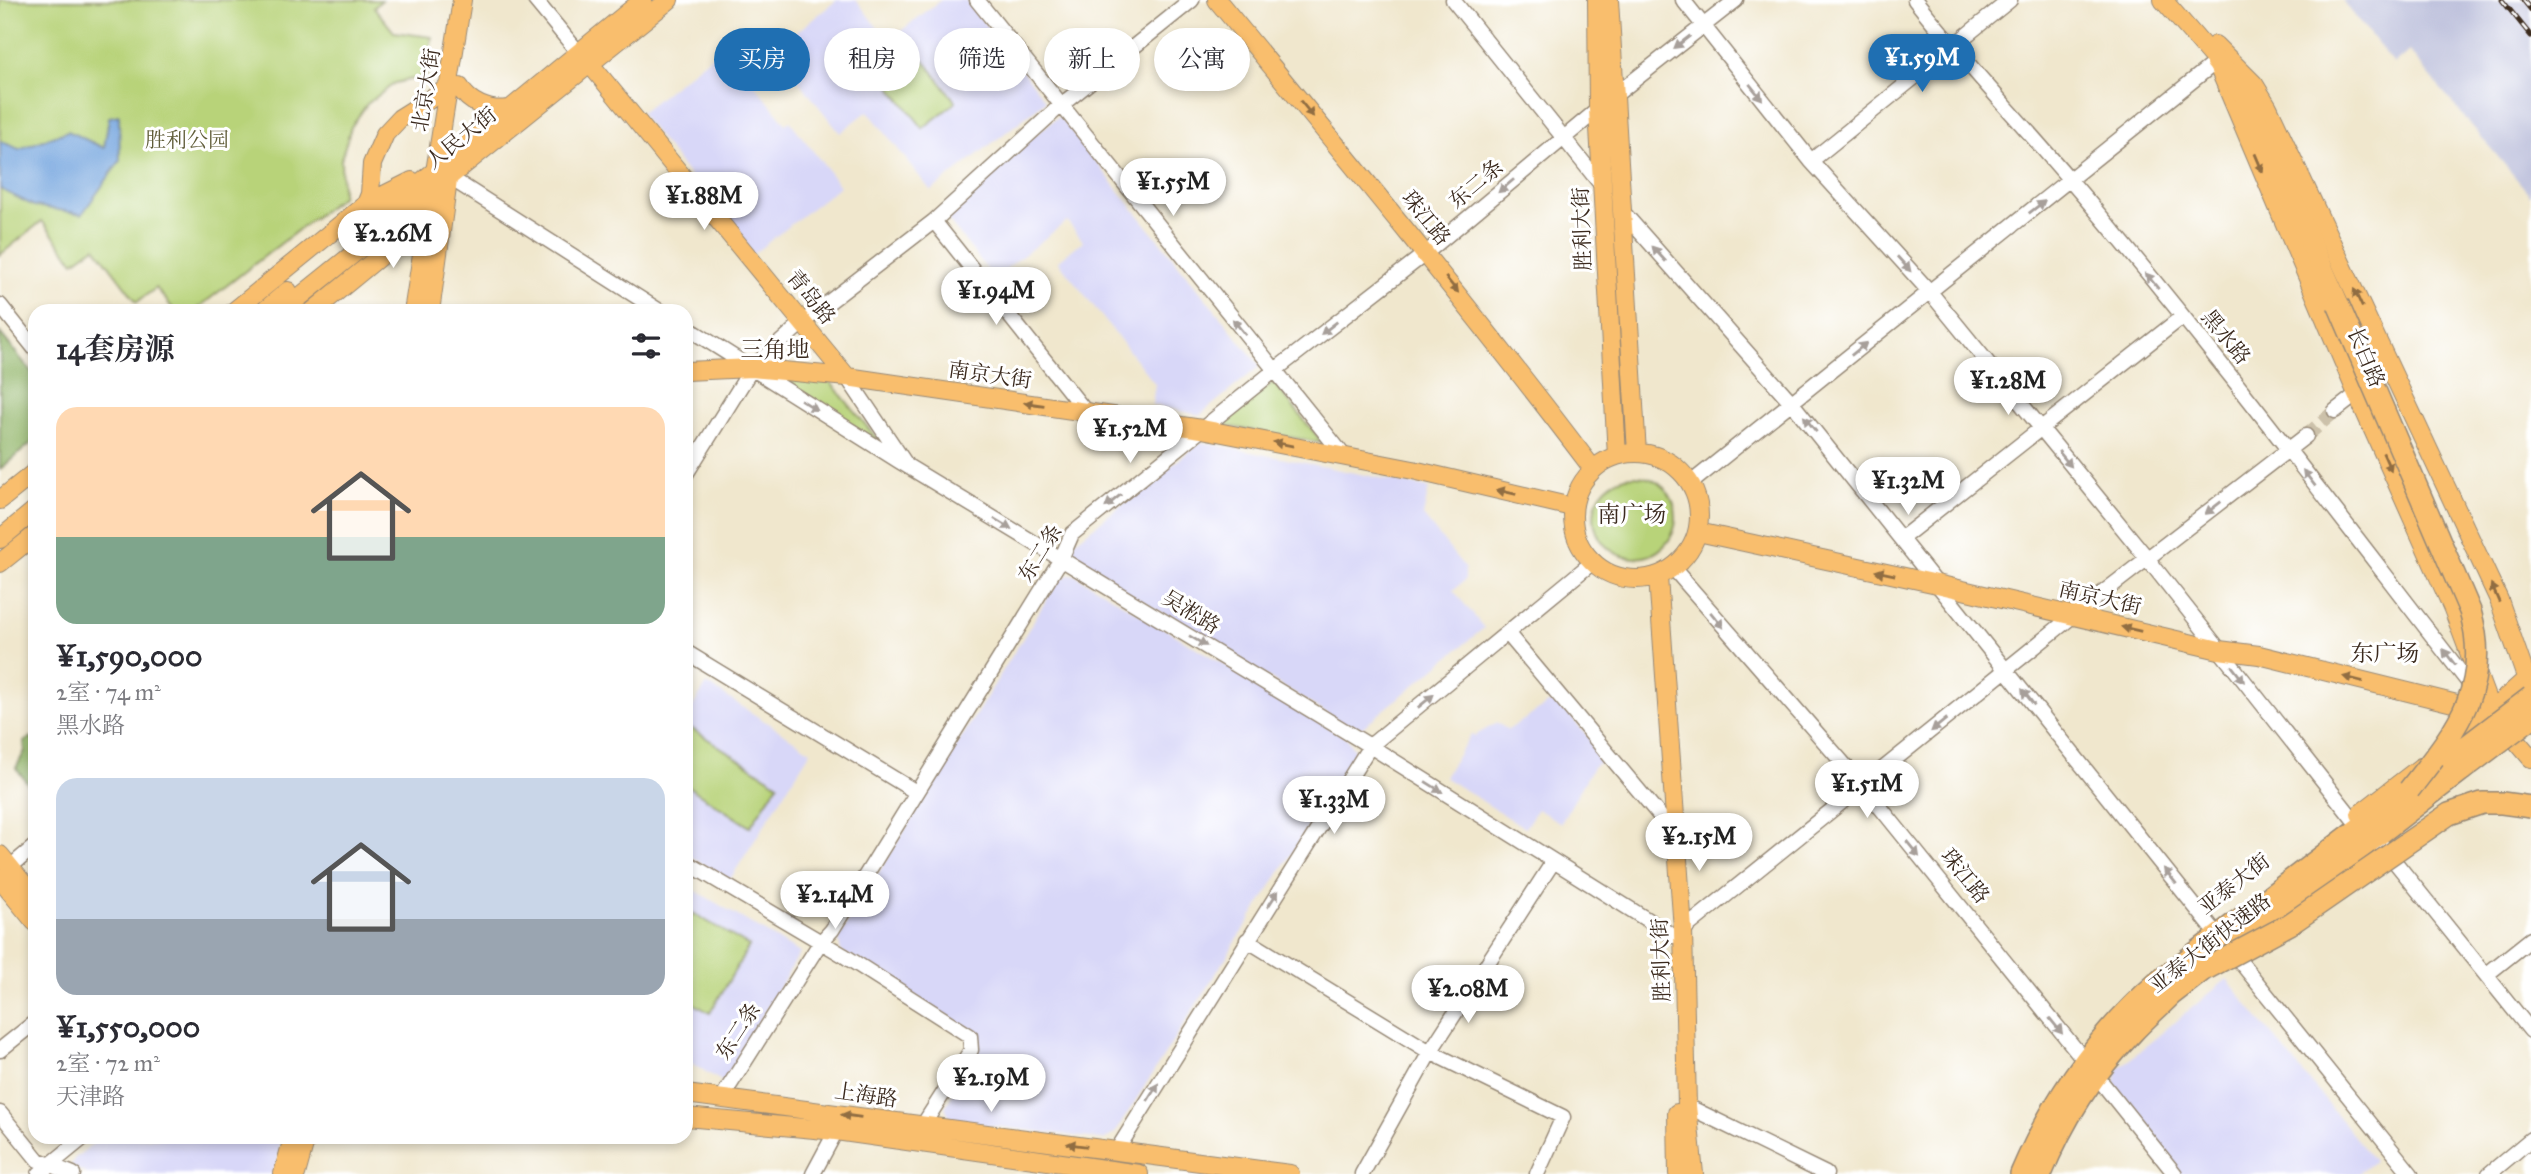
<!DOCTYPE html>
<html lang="zh">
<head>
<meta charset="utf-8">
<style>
  body { margin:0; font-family:"IM FELL Great Primer","Noto Serif SC",serif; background:#f2f2f3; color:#2b2b33; height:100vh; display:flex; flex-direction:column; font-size:26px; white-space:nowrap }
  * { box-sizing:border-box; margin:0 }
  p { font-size:23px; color:#7c7c81 }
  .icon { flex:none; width:38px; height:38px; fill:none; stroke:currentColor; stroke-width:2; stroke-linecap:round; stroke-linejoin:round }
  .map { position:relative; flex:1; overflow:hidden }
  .details { position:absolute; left:28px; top:304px; width:665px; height:840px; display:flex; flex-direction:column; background:#fff; border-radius:21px; box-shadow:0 4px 10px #0003 }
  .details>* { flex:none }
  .top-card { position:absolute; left:714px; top:28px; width:665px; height:63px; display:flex; gap:14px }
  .price { position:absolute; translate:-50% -60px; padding:0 16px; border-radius:24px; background:#fff; color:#222; font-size:23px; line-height:46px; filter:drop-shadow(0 2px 4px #0008) }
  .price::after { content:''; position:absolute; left:50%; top:42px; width:21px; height:16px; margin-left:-10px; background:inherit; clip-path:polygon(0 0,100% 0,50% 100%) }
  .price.active { background:#1f6fb2; color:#fff }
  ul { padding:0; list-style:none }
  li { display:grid; align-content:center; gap:14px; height:371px; padding:0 28px }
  li span { display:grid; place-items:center; height:217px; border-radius:21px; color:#555 }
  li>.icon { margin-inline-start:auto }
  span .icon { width:126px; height:126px; fill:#fffc; stroke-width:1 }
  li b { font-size:30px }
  h2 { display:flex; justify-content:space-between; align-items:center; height:84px; padding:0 28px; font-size:30px }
  .chip { padding:0 24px; border-radius:32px; background:#fff; box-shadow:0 4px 10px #0003; font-size:24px; line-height:63px }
  .chip.active { background:#1f6fb2; color:#fff }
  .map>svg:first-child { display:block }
</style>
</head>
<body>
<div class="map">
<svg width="2531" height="1174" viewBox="0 0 2531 1174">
  <rect width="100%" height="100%" fill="#fff"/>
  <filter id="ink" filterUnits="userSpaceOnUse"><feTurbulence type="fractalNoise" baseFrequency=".0143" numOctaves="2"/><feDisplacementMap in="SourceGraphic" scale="14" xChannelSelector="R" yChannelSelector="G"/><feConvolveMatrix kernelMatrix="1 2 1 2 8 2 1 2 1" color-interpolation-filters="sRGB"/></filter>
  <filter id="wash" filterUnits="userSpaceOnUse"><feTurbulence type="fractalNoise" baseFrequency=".00686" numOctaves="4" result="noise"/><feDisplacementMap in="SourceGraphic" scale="28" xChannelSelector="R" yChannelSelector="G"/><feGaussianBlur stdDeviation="1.57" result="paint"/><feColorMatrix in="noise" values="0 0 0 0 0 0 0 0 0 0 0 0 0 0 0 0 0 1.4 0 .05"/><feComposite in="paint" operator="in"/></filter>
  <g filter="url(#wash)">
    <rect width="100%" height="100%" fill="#f0e7cd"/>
    <path fill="#d8d7f8" d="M 837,0 L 856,0 L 888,41 L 941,0 L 966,0 L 1046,101 L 931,191 L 868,111 L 840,133 L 774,50 Z
      M 724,46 L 786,124 L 790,121 L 840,186 L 752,255 L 640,113 Z
      M 1059,116 L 1260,366 L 1200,415 L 1152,405 L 1155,384 L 1058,261 L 1083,241 L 1067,221 L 994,278 L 940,210 Z
      M 1201,442 L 1429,488 L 1423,516 L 1465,568 L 1465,580 L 1453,590 L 1484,628 L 1357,732 L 1062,552 Z
      M 1070,574 L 1075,575 L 1347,738 L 1354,749 L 1354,755 L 1115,1133 L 1105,1140 L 956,1121 L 950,1118 L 945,1107 L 975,1057 L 978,1048 L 977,1041 L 841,951 L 839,943 L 839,937 L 1058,581 Z
      M 707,684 L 811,751 L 729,881 L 686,853 L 686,717 Z
      M 1556,699 L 1606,758 L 1593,767 L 1561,823 L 1537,809 L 1525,828 L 1444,777 L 1472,733 L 1474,736 L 1497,723 L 1508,730 Z
      M 686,885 L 800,953 L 723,1082 L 686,1060 Z
      M 2227,979 L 2374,1161 L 2358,1174 L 2179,1174 L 2113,1091 L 2118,1069 Z
      M 100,1138 L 279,1138 L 280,1153 L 274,1174 L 87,1174 L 71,1166 L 74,1159 Z"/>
    <path fill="#bfc2dd" d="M 2342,0 L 2531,0 L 2531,196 L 2409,51 L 2394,64 Z"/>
    <path fill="#b8d379" stroke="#7a7e4c" stroke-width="2" d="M 0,0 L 382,0 L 374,7 L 394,32 L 432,37 L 427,76 L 395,83 L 367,104 L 351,127 L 341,159 L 342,196 L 194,311 L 175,311 L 156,288 L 137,302 L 95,247 L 74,262 L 42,221 L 0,255 Z
      M 916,50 L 956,102 L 923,128 L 882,76 Z
      M 758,371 L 828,379 L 883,446 Z
      M 1273,382 L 1323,443 L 1220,425 Z
      M1594 517a41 41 0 1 1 82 0a41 41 0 1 1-82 0Z
      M 686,725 L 778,784 L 750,827 L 686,785 Z
      M 693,913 L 749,946 L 710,1013 L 686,999 L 686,925 Z"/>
    <path fill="#92b569" stroke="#667044" stroke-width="2" d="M 0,333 L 35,376 L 35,440 L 0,469 Z
      M 31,737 L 35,741 L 35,793 L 16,768 L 25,751 L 24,742 Z"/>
    <path fill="#73a4de" stroke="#57677e" stroke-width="2" d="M 119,115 L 120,161 L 82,214 L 34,206 L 0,189 L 0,141 L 19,149 L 68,131 L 104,148 L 109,117 Z"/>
  </g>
  <g filter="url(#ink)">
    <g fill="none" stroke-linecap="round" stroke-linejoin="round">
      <path stroke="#ccc1aa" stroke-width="14" stroke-dasharray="14 7" stroke-linecap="butt" d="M 2306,436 L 2335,411"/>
      <g stroke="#968876" stroke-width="17">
        <path id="minor" d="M 535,0 L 578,52
          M 977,0 L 1344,456
          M 1453,0 L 1603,187
          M 1683,0 L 1811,161 L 1930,292 L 2147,558 L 2354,820
          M 1915,0 C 1964,62 2019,120 2070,180 C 2211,345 2342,520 2475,691
          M 1811,161 L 2010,0
          M 441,172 L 661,312
          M 1620,209 L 1792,403 L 2213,929
          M 934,221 L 1086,412
          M 0,305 L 35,349
          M 686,327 L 899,461 L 1370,746 L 1673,936
          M 847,377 L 905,463
          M 2335,411 L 2357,394
          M 686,474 L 752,368 L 803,322 L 934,221 L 1060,106 L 1192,0
          M 1691,483 L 2222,57
          M 1902,538 L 2182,317
          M 1673,568 L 1863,786 L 2081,1056
          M 1508,634 L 1665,822
          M 686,652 L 916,792
          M 2379,842 L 2531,1031
          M 686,862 L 843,955 L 970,1036 L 971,1050 L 923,1125
          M 10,867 L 35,846
          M 1683,930 L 2074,615 L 2306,436
          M 1247,940 L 1430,1052 L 1563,1117 L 1537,1174
          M 2234,954 L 2411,1174
          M 2486,975 L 2531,939
          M 0,1050 L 35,1022
          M 2099,1079 L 2175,1174
          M 721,1099 L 820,943 L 832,930 L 1061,559 L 1072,534 L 1274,371 L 1426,253 L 1614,96 L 1736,0
          M 1687,1106 L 1826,1174
          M 0,1113 L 38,1160 L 73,1174
          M 1117,1150 L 1370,746 L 1594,561
          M 39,1174 L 83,1138
          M 813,1174 L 836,1131
          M 1362,1174 L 1430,1052 L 1553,862
          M 2489,1174 L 2531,1139"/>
      </g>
      <g stroke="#968876" stroke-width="20">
        <path id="major" d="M 1217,0 C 1345,155 1472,309 1593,469
          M 1597,0 L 1598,109 L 1617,456
          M 1609,0 L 1637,453
          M 2163,0 L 2216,61 L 2357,394 L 2453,609 L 2491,711 L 2531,758
          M 2215,45 L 2254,84 L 2268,107 L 2499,600 L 2527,680
          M 590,64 L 847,377
          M 460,87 C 468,103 490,112 507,109
          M 366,204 L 370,194 L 372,164 L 385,134 L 400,118 L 443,91 L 450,83
          M 375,220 L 643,0
          M 233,312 L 366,204 L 412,181
          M 263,312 L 288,291
          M 281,312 L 669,0
          M 312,312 L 396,243 L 422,206
          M 413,312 L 462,0
          M 430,312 L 449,173
          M 686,371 L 752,368 L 847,377 L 1202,429 L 1413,470 L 1572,507
          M1573 516a63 63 0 1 1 126 0a63 63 0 1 1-126 0Z
          M 0,500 L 35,472
          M 1698,532 L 1937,584 L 2219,650 L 2259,655 L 2477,709
          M 0,539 L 35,510
          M 0,563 L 35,535
          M 1658,577 L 1683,930 L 1687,1106 L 1694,1174
          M 2446,747 L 2491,711 L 2531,675
          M 2360,814 L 2421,767
          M 0,855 L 35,898
          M 0,879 L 35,922
          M 686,1094 L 1290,1174
          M 1677,1113 L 1678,1174
          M 686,1117 L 836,1131 L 1139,1174
          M 283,1174 L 293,1138
          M 296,1174 L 306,1138"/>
      </g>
      <g stroke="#968876" stroke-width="24">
        <path id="highway" d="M 2216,61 L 2245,95 L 2338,304
          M 2021,1174 C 2053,1098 2097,1035 2159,981 L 2451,758
          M 2041,1174 C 2062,1123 2093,1073 2132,1033 C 2144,1020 2158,1008 2171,995 L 2462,770"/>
      </g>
      <use href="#minor" stroke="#fff" stroke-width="14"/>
      <use href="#major" stroke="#f9be6d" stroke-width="18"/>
      <use href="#highway" stroke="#f9be6d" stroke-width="21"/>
      <g stroke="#3b2a1e" stroke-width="5">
        <path id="rail" d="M 2502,0 L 2531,36
          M 2523,0 L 2531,10"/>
      </g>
      <use href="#rail" stroke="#fff" stroke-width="2.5" stroke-dasharray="8" stroke-linecap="butt"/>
      <g stroke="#968876" stroke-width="24" stroke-linecap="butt">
        <path id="highway-bridge" d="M 2338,304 L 2470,611 C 2493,689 2454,732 2409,790
          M 2451,758 L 2531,697
          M 2462,770 L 2531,718
          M 2206,969 L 2290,924 L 2449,814 L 2482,803 L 2502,803 L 2531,807"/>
      </g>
      <use href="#highway-bridge" stroke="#f9be6d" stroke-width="21"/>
    </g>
    <defs><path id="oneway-solid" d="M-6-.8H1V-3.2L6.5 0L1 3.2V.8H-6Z" transform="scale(1.75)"/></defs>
    <g fill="#a79f9a">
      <use href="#oneway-solid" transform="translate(1682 42) rotate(142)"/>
      <use href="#oneway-solid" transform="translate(1756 92) rotate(51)"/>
      <use href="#oneway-solid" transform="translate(1506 186) rotate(140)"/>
      <use href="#oneway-solid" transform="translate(2037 207) rotate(-38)"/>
      <use href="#oneway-solid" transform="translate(1659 254) rotate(-132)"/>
      <use href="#oneway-solid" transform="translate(1904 264) rotate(48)"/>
      <use href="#oneway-solid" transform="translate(2152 281) rotate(-129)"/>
      <use href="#oneway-solid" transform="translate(1239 327) rotate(-129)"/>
      <use href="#oneway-solid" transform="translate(1329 328) rotate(142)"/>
      <use href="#oneway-solid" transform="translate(1859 349) rotate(-39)"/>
      <use href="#oneway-solid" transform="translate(809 405) rotate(32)"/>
      <use href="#oneway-solid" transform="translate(1810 424) rotate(-129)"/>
      <use href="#oneway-solid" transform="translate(2065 459) rotate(50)"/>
      <use href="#oneway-solid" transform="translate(2309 478) rotate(-128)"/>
      <use href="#oneway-solid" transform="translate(1113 501) rotate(141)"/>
      <use href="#oneway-solid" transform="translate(2213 508) rotate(142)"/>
      <use href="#oneway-solid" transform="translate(1003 524) rotate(31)"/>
      <use href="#oneway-solid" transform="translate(1717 620) rotate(50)"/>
      <use href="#oneway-solid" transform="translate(1198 641) rotate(31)"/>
      <use href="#oneway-solid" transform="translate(2449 657) rotate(-128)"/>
      <use href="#oneway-solid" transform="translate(2238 674) rotate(52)"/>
      <use href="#oneway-solid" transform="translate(2028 697) rotate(-128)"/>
      <use href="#oneway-solid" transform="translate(1426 701) rotate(-39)"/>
      <use href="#oneway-solid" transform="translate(1939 725) rotate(141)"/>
      <use href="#oneway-solid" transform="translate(1434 787) rotate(32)"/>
      <use href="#oneway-solid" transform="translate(1913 849) rotate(51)"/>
      <use href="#oneway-solid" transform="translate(2170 876) rotate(-129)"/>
      <use href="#oneway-solid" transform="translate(1273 899) rotate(-57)"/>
      <use href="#oneway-solid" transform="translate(2056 1026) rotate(51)"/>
      <use href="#oneway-solid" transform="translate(1153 1092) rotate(-58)"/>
    </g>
    <g fill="#906d42">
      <use href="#oneway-solid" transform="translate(1307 109) rotate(51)"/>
      <use href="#oneway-solid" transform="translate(2259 163) rotate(67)"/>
      <use href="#oneway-solid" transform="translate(1452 285) rotate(51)"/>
      <use href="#oneway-solid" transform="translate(2358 298) rotate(-115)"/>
      <use href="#oneway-solid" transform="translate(1034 404) rotate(-172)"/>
      <use href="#oneway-solid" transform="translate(1283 444) rotate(-169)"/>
      <use href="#oneway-solid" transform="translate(2387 462) rotate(66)"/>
      <use href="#oneway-solid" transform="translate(1506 492) rotate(-167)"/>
      <use href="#oneway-solid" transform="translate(1885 573) rotate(-168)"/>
      <use href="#oneway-solid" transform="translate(2495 593) rotate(-114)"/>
      <use href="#oneway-solid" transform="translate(2131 629) rotate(-167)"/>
      <use href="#oneway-solid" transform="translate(2353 679) rotate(-166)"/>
      <use href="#oneway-solid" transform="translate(851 1116) rotate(-172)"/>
      <use href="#oneway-solid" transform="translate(1077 1145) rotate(-173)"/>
    </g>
  </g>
  <g text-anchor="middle" stroke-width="6" stroke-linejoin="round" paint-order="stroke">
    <g font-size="21" fill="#3b2a1e" stroke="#fff">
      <text transform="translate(426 90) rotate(-81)" y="7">北京大街</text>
      <text transform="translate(461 138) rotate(-39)" y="7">人民大街</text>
      <text transform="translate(1476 184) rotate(-40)" y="7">东二条</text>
      <text transform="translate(1426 218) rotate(51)" y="7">珠江路</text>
      <text transform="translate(1582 229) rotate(-92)" y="7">胜利大街</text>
      <text transform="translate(811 297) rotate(51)" y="7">青岛路</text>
      <text transform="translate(2226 337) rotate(51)" y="7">黑水路</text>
      <text transform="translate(2366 357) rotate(67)" y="7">长白路</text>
      <text transform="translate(990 375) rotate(8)" y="7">南京大街</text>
      <text transform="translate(1040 553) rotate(-58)" y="7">东二条</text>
      <text transform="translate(2100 598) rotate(13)" y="7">南京大街</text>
      <text transform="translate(1191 612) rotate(31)" y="7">吴淞路</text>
      <text transform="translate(1965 876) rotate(51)" y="7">珠江路</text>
      <text transform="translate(2234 884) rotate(-38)" y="7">亚泰大街</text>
      <text transform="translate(2210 943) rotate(-38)" y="7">亚泰大街快速路</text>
      <text transform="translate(1661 960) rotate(-92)" y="7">胜利大街</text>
      <text transform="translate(738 1031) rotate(-57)" y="7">东二条</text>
      <text transform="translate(866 1095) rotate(8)" y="7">上海路</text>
    </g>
    <g font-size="21" fill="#605d39" stroke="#fff">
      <text x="187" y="147">胜利公园</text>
    </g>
    <g font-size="23" fill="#3b2a1e" stroke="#fff">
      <text x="775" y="357">三角地</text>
      <text x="1632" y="522">南广场</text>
      <text x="2385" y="661">东广场</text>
    </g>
  </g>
</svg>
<b class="price active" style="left:1922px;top:94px">¥1.59M</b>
<b class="price" style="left:1173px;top:218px">¥1.55M</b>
<b class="price" style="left:704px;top:232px">¥1.88M</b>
<b class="price" style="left:393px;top:270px">¥2.26M</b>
<b class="price" style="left:996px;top:327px">¥1.94M</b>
<b class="price" style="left:2008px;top:417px">¥1.28M</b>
<b class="price" style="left:1130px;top:465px">¥1.52M</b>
<b class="price" style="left:1908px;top:517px">¥1.32M</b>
<b class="price" style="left:1867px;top:820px">¥1.51M</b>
<b class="price" style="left:1334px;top:836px">¥1.33M</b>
<b class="price" style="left:1699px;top:873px">¥2.15M</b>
<b class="price" style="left:835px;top:931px">¥2.14M</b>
<b class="price" style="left:1468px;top:1025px">¥2.08M</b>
<b class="price" style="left:991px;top:1114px">¥2.19M</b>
<div class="top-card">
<a class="chip active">买房</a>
<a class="chip">租房</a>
<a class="chip">筛选</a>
<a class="chip">新上</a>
<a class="chip">公寓</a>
</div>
<section class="details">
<h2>14套房源<svg class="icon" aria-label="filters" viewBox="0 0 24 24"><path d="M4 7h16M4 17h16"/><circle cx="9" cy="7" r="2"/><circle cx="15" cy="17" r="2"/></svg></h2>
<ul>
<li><span style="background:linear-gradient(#ffd9b3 60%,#7fa58c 0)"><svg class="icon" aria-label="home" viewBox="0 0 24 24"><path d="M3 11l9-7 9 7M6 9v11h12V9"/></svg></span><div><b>¥1,590,000</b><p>2室 · 74 m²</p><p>黑水路</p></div></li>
<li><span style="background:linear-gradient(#c9d6e8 65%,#9aa5b1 0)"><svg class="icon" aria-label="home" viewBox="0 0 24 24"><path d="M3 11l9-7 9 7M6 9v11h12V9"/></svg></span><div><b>¥1,550,000</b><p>2室 · 72 m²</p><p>天津路</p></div></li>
</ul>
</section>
</div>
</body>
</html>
